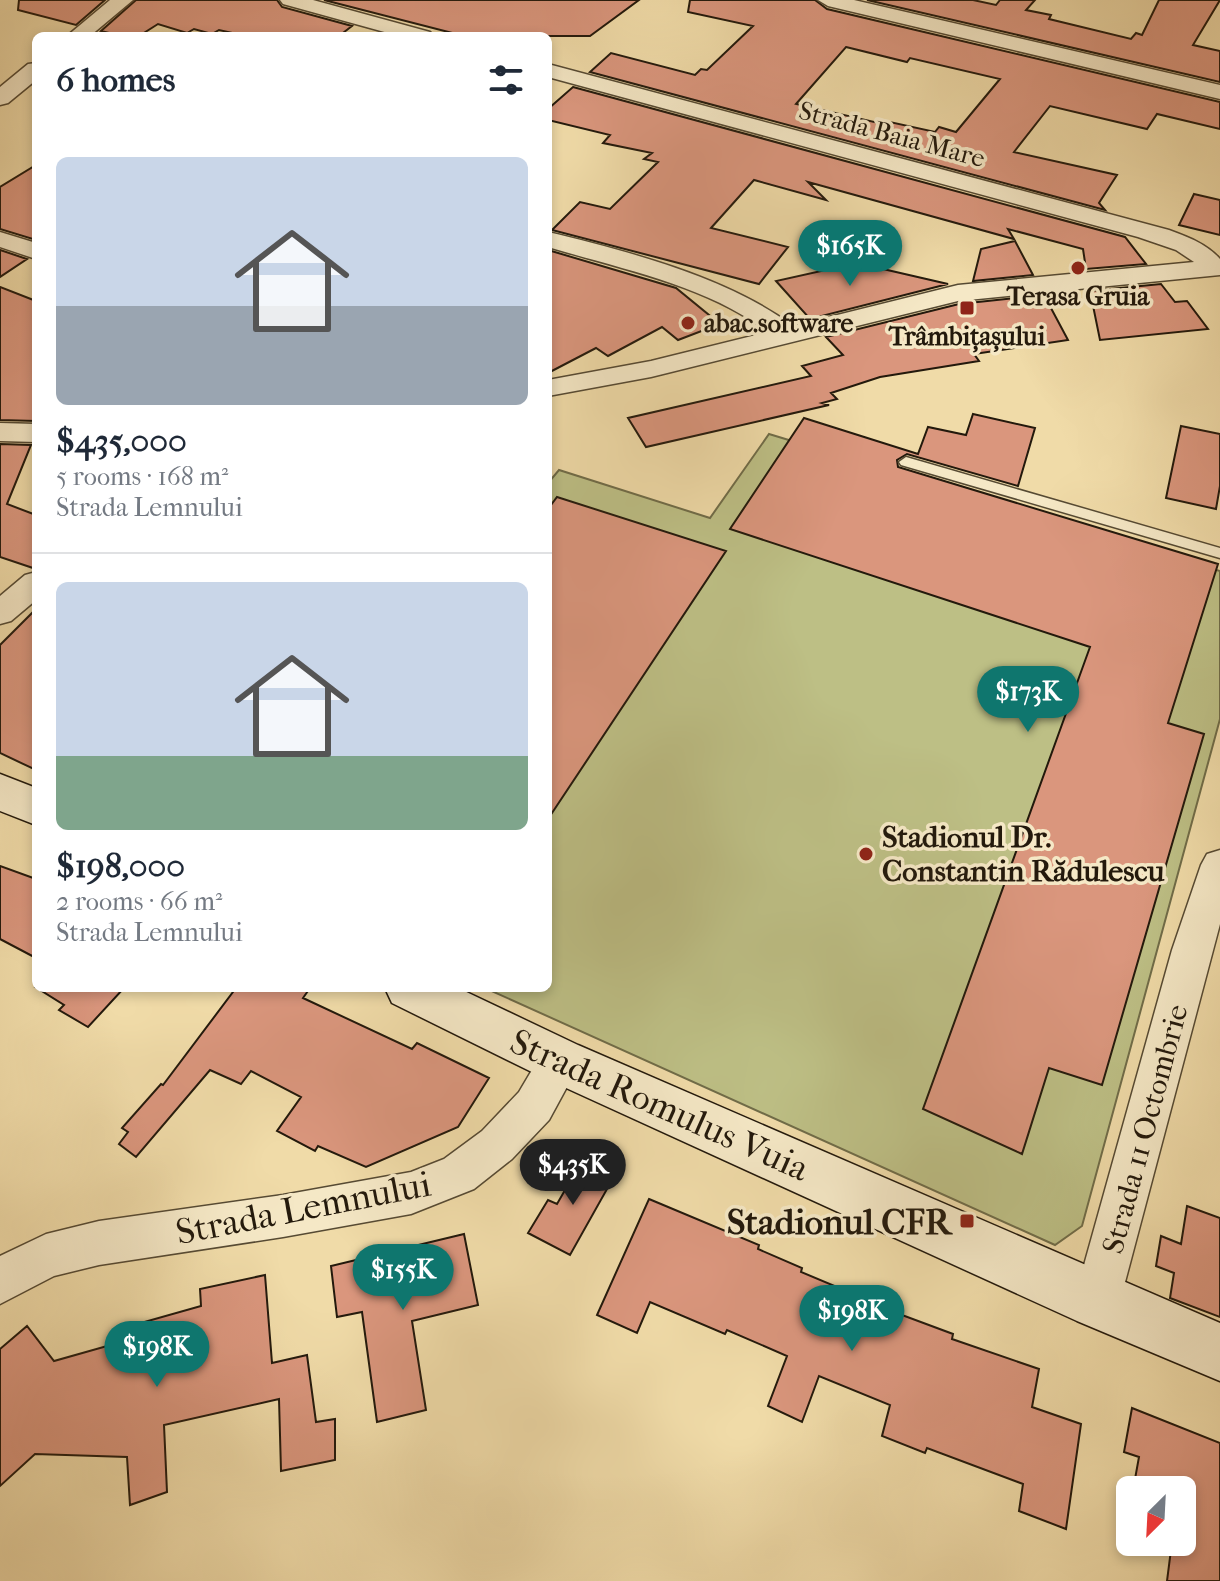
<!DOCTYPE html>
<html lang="en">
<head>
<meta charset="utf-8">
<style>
  body { margin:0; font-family:"IM FELL French Canon",serif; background:#f6f6f7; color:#1f2937; height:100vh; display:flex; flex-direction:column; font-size:30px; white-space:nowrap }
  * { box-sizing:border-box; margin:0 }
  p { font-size:26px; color:#747a83 }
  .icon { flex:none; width:44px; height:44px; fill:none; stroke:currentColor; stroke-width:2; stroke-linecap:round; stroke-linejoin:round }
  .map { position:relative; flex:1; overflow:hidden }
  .drawer { position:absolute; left:32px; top:32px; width:520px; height:960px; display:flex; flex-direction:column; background:#fff; border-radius:12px; box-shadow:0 4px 12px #0003 }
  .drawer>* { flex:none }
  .needle { width:52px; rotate:204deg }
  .buttons { position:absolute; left:1116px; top:1476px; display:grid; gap:16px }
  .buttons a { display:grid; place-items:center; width:80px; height:80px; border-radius:12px; background:#fff; box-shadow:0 4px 12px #0003; font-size:40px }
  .price { position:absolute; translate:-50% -68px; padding:0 18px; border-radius:28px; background:#0f766e; color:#fff; font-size:26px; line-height:52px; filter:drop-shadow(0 2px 4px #0008) }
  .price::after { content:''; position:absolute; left:50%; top:48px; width:24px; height:18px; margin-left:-12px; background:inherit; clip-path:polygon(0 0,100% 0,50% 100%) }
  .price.selected { background:#222; color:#fff }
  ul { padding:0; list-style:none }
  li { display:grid; align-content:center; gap:16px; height:424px; padding:0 24px }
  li+li { border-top:2px solid #e0e1e3 }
  li span { display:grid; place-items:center; height:248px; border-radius:12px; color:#555 }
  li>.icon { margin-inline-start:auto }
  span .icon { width:144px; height:144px; fill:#fffc; stroke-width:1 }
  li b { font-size:34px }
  h2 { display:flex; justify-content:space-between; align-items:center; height:96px; padding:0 24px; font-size:34px }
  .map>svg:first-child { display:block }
</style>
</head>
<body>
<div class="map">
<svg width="1220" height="1581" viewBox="0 0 1220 1581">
  <rect width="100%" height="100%" fill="#f0dba8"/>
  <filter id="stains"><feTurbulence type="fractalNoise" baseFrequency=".0025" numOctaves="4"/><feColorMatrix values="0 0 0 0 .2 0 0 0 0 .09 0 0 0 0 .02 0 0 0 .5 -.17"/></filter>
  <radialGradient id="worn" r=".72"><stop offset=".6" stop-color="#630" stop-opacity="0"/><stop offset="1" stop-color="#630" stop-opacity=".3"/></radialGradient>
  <path fill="#bdbf85" stroke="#706c48" stroke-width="2" d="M 769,434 L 1220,571 L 1220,719 L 1082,1226 L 1055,1245 L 485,988 L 548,988 L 548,483 L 559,470 L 710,518 Z"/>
  <path fill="#da967d" stroke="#23190c" stroke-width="2" fill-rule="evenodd" d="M 19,0 L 105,0 L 76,25 L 18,10 Z
    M 136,0 L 277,0 L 282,7 L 352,26 L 339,36 L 246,36 L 219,30 L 212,34 L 194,29 L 187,33 L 158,24 L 139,36 L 121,36 L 101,31 Z
    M 324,0 L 639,0 L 590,36 L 464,36 Z
    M 690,0 L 815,0 L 827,9 L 1220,102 L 1220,129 L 1157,114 L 1147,129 L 1050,106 L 1014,152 L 1117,175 L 1099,203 L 1105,210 L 590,72 L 611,53 L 695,75 L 701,69 L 707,70 L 753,26 L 688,12 ZM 846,47 L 907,62 L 910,58 L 1000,79 L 956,132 L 939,127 L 935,132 L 890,122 L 887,125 L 796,104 Z
    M 867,0 L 973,0 L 996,5 L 1000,0 L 1035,0 L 1026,10 L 1051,15 L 1049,19 L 1131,39 L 1136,33 L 1142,35 L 1159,0 L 1220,0 L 1193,45 L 1220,51 L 1220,82 Z
    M 573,87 L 1125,237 L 1146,264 L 1086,269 L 1083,249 L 1008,229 L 1014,239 L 808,182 L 826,200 L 754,180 L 711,228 L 788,247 L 759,284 L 552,230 L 580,202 L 610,209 L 658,162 L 644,159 L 652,153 L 603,143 L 610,135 L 548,120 L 548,109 Z
    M 36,165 L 36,240 L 0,229 L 0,187 Z
    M 1194,194 L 1220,200 L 1220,235 L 1179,225 Z
    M 1015,241 L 1033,275 L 973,281 L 981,249 Z
    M 0,250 L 27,259 L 0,277 Z
    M 548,250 L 676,288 L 720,324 L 678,340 L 662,327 L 608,356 L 596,348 L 548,373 Z
    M 857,263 L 948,284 L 810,319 L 776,281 Z
    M 1161,284 L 1175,302 L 1187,301 L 1208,329 L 1100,340 L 1090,291 Z
    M 0,287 L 36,301 L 36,421 L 0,420 Z
    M 1044,295 L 1068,340 L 974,354 L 979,361 L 880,377 L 831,393 L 837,399 L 822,403 L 829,405 L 646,447 L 628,418 L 811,376 L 802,366 L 843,355 L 826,337 L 959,304 Z
    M 973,414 L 1035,428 L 1018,486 L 907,454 L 897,460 L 898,467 L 1218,564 L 1168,723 L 1204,734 L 1102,1085 L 1049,1068 L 1022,1154 L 923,1109 L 1090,647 L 730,529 L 804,418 L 918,454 L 928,427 L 966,435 Z
    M 1181,426 L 1220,434 L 1220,486 L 1216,509 L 1166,498 Z
    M 0,444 L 31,445 L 7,504 L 36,515 L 36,569 L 0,557 Z
    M 557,497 L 726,551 L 548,819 L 548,509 Z
    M 36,609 L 36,770 L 0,753 L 0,645 Z
    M 0,866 L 36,879 L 36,958 L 0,939 Z
    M 37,988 L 124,988 L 88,1027 L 59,1010 L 64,1005 Z
    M 236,988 L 310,988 L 303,998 L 412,1049 L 417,1043 L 489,1078 L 458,1127 L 366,1167 L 318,1146 L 315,1151 L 277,1131 L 301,1097 L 251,1071 L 241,1084 L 210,1070 L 136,1157 L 119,1144 L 128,1132 L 122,1128 L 161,1084 L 163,1085 Z
    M 584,1157 L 616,1173 L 570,1255 L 528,1233 L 548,1200 L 557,1204 Z
    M 649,1199 L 759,1245 L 758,1249 L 802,1268 L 801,1272 L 849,1292 L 848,1295 L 953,1334 L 952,1339 L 1039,1369 L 1032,1407 L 1081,1424 L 1066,1529 L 1019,1511 L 1023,1484 L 927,1448 L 925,1453 L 882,1436 L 890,1405 L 819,1376 L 802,1422 L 768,1406 L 787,1356 L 727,1330 L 725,1334 L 650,1302 L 637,1333 L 597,1315 Z
    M 1187,1206 L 1220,1218 L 1220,1317 L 1170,1298 L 1174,1273 L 1156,1266 L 1161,1236 L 1181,1244 Z
    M 464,1234 L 478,1305 L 412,1321 L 426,1410 L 377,1422 L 362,1312 L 337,1317 L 331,1266 Z
    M 265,1275 L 272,1363 L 307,1355 L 316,1422 L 335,1419 L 335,1460 L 281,1471 L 279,1399 L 164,1425 L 167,1492 L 130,1505 L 127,1457 L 35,1454 L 0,1486 L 0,1349 L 27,1326 L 54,1361 L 125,1341 L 130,1326 L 201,1306 L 200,1289 Z
    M 1132,1408 L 1220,1443 L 1220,1581 L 1167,1581 L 1172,1542 L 1182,1542 L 1182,1490 L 1133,1490 L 1139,1457 L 1124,1452 Z"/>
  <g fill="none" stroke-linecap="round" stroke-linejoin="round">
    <g stroke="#564a33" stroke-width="3">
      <path id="lane" d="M 906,457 L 1220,548 L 1220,558 L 901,465 L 899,462 Z"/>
    </g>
    <g stroke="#564a33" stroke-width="3">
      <path id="street" d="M 110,0 L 133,0 L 90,36 L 67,36 Z
        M 280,0 L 313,0 L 430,32 L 433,36 L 399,36 L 283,4 Z
        M 818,0 L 854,0 L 1220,85 L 1220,99 L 828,6 Z
        M 36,63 L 36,80 L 8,103 L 0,105 L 0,87 L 28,64 Z
        M 548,64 L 1169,230 C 1188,237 1207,244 1220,259 L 1220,275 L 958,301 L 651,377 L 548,396 L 548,380 L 651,361 L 768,332 C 706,285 621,269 548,247 L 548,232 C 627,251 727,277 793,326 L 958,285 L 1194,262 L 1176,250 L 1138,237 L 548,77 Z
        M 0,232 L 36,243 L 36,259 L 0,247 Z
        M 0,423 L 36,424 L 36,442 L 0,441 Z
        M 36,572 L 36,600 L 11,621 L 0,624 L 0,596 L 25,575 Z
        M 1220,850 L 1220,924 L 1120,1301 L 1113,1317 L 1097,1324 L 1081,1317 L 1074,1301 L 1172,950 L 1201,865 L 1207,854 Z
        M 560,1042 L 575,1048 L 581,1061 L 549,1120 L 512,1159 L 474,1189 L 411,1214 L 283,1237 L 99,1265 L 54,1276 L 0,1304 L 0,1256 L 46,1234 L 99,1221 L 283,1195 L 411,1172 L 444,1159 L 482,1131 L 519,1092 L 545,1048 Z"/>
    </g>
    <g stroke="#23190c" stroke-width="3">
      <path id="secondary" d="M 0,774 L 36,788 L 36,825 L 0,811 Z
        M 385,988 L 458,988 L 578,1045 L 1220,1323 L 1220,1381 L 1077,1321 L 542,1077 L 392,1003 Z"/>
    </g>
    <use href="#lane" fill="#f5e8c6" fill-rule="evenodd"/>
    <use href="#street" fill="#f5e8c6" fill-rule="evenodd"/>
    <use href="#secondary" fill="#f5e8c6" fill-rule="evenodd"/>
  </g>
  <g fill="#8f2418" stroke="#f5e8c6" stroke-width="3">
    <circle cx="1078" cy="268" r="8"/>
    <rect x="959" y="300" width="16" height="16" rx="4"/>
    <circle cx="688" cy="323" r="8"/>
    <circle cx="866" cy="854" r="8"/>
    <rect x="959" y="1213" width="16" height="16" rx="4"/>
  </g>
  <g text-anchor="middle" stroke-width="7" stroke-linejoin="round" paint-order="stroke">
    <g font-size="26" fill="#23190c" stroke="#f5e8c6">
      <text transform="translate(892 134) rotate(15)" y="9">Strada Baia Mare</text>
    </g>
    <g font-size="26" font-weight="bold" fill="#23190c" stroke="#f5e8c6">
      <text x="1078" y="305">Terasa Gruia</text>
      <text x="704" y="332" text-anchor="start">abac.software</text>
      <text x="967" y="345">Trâmbițașului</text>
    </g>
    <g font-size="30" font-weight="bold" fill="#23190c" stroke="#f5e8c6" text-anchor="start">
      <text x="882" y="847">Stadionul Dr.<tspan x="882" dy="34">Constantin Rădulescu</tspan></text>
    </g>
    <g font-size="30" fill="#23190c" stroke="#f5e8c6">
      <text transform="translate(1145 1129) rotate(-75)" y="10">Strada 11 Octombrie</text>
    </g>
    <g font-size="36" fill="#23190c" stroke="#f5e8c6">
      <text transform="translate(660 1104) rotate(24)" y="13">Strada Romulus Vuia</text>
      <text transform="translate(303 1207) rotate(-11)" y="13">Strada Lemnului</text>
    </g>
    <g font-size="36" font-weight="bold" fill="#23190c" stroke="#f5e8c6" text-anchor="end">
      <text x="951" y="1234">Stadionul CFR</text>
    </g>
  </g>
  <rect width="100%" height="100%" filter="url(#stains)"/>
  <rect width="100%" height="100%" fill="url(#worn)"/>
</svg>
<div class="buttons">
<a><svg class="needle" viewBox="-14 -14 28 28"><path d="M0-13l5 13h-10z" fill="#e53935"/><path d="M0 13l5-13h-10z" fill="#747a83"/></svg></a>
</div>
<b class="price" style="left:850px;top:288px">$165K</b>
<b class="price" style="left:1028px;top:734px">$173K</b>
<b class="price selected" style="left:573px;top:1207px">$435K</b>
<b class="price" style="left:403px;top:1312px">$155K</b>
<b class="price" style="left:852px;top:1353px">$198K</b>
<b class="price" style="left:157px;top:1389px">$198K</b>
<section class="drawer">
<h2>6 homes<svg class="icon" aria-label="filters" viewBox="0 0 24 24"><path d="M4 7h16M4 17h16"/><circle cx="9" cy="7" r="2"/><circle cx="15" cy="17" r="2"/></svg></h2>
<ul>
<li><span style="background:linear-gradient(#c9d6e8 60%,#9aa5b1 0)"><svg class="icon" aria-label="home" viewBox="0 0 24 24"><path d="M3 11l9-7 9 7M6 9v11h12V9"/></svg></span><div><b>$435,000</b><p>5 rooms · 168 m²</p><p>Strada Lemnului</p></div></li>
<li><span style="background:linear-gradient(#c9d6e8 70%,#7fa58c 0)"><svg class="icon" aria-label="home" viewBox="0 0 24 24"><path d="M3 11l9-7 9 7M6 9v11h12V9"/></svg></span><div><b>$198,000</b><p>2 rooms · 66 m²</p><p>Strada Lemnului</p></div></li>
</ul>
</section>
</div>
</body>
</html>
